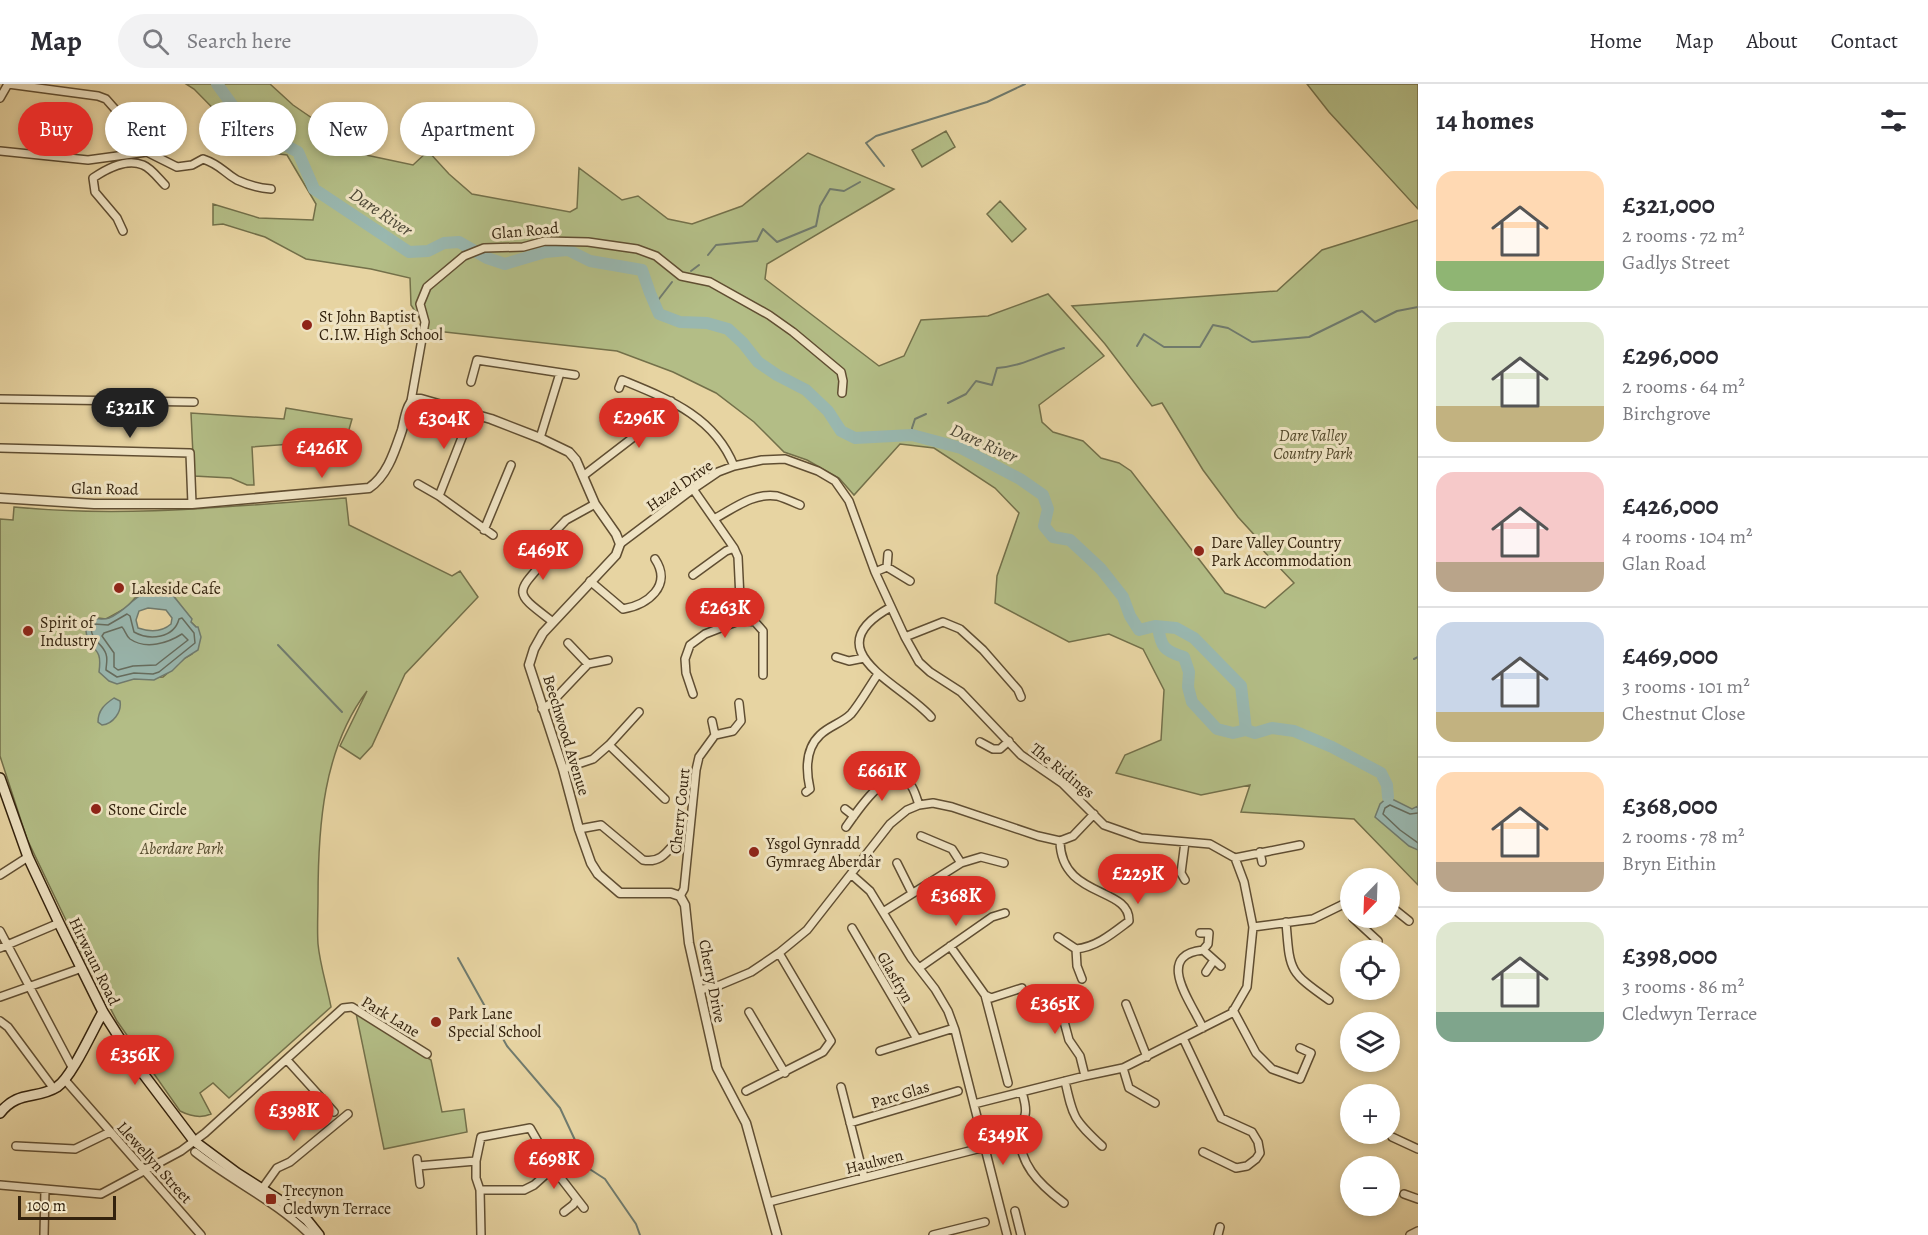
<!DOCTYPE html>
<html lang="en">
<head>
<meta charset="utf-8">
<style>
  body { margin:0; font-family:Alegreya,serif; background:#f2f2f3; color:#2b2b33; height:100vh; display:flex; flex-direction:column; font-size:22px; white-space:nowrap }
  * { box-sizing:border-box; margin:0 }
  p { font-size:20px; color:#7c7c81 }
  .icon { flex:none; width:33px; height:33px; fill:none; stroke:currentColor; stroke-width:2; stroke-linecap:round; stroke-linejoin:round }
  .map { position:relative; flex:1; overflow:hidden }
  .side { display:flex; flex-direction:column; background:#fff; width:510px }
  .side>* { flex:none }
  .guide { position:absolute; left:18px; top:18px; width:570px; height:54px; display:flex; gap:12px }
  .needle { width:39px; rotate:203deg }
  .fabs { position:absolute; left:1340px; top:784px; display:grid; gap:12px }
  .fabs a { display:grid; place-items:center; width:60px; height:60px; border-radius:50%; background:#fff; box-shadow:0 3px 9px #0003; font-size:30px }
  .scale { position:absolute; left:18px; bottom:15px; width:98px; box-sizing:border-box; padding-left:6px; border:3px solid #33220d; border-top:0; font-size:16px; line-height:21px; white-space:nowrap; color:#33220d; -webkit-text-stroke:4px #efe3c3; paint-order:stroke }
  .price { position:absolute; translate:-50% -51px; padding:0 14px; border-radius:21px; background:#d93025; color:#fff; font-size:20px; line-height:39px; filter:drop-shadow(0 2px 3px #0008) }
  .price::after { content:''; position:absolute; left:50%; top:36px; width:18px; height:14px; margin-left:-9px; background:inherit; clip-path:polygon(0 0,100% 0,50% 100%) }
  .price.active { background:#222; color:#fff }
  ul { padding:0; list-style:none }
  li { display:flex; align-items:center; gap:18px; height:150px; padding:0 18px }
  li+li { border-top:2px solid #e1e1e2 }
  li span { display:grid; place-items:center; flex:none; width:168px; height:120px; border-radius:18px; color:#555 }
  li>.icon { margin-inline-start:auto }
  span .icon { width:72px; height:72px; fill:#fffc; stroke-width:1 }
  li b { font-size:26px }
  h2 { display:flex; justify-content:space-between; align-items:center; height:72px; padding:0 18px; font-size:26px }
  .pill { padding:0 21px; border-radius:27px; background:#fff; box-shadow:0 3px 9px #0003; font-size:21px; line-height:54px }
  .pill.active { background:#d93025; color:#fff }
  header { display:flex; align-items:center; gap:36px; box-sizing:border-box; height:84px; padding:0 30px; background:#fff; border-bottom:2px solid #e1e1e2 }
  header strong { font-size:28px }
  nav { display:flex; gap:33px; margin-inline-start:auto; font-size:21px }
  .search { width:420px; height:54px; background:#f2f2f3; display:flex; align-items:center; gap:15px; box-sizing:border-box; padding:0 21px; border-radius:33px; color:#7c7c81; font-size:22px }
  main { display:flex; flex:1; min-height:0 }
  .map>svg:first-child { display:block }
</style>
</head>
<body>
<header>
<strong>Map</strong>
<div class="search"><svg class="icon" aria-label="search" viewBox="0 0 24 24"><circle cx="10" cy="10" r="6"/><path d="M15 15l6 6"/></svg>Search here</div>
<nav><a>Home</a><a>Map</a><a>About</a><a>Contact</a></nav>
</header>
<main>
<div class="map">
<svg width="1418" height="1151" viewBox="0 0 1418 1151">
  <rect width="100%" height="100%" fill="#e7d4a2"/>
  <filter id="stains"><feTurbulence type="fractalNoise" baseFrequency=".00333" numOctaves="4"/><feColorMatrix values="0 0 0 0 .2 0 0 0 0 .09 0 0 0 0 .02 0 0 0 .5 -.17"/></filter>
  <radialGradient id="worn" r=".72"><stop offset=".6" stop-color="#630" stop-opacity="0"/><stop offset="1" stop-color="#630" stop-opacity=".3"/></radialGradient>
  <path fill="#b3bd86" stroke="#73704a" stroke-width="1.5" fill-rule="evenodd" d="M 186,0 L 270,0 L 293,21 L 366,71 L 413,81 L 428,67 L 449,90 L 472,110 L 570,128 L 577,124 L 579,84 L 622,116 L 638,112 L 668,135 L 692,140 L 742,122 L 808,69 L 894,105 L 767,180 L 765,195 L 879,282 L 904,272 L 921,236 L 988,232 L 1048,210 L 1104,272 L 1039,321 L 1042,338 L 1053,348 L 1083,357 L 1101,374 L 1119,379 L 1131,387 L 1225,509 L 1265,524 L 1294,499 L 1256,459 L 1259,456 L 1238,433 L 1203,386 L 1162,319 L 1152,322 L 1105,260 L 1072,222 L 1277,207 L 1322,166 L 1418,136 L 1418,801 L 1354,735 L 1241,728 L 1250,701 L 1201,711 L 1116,689 L 1125,671 L 1161,656 L 1164,606 L 1143,565 L 1109,550 L 1069,558 L 995,519 L 997,492 L 1019,429 L 995,404 L 934,364 L 900,360 L 854,411 L 839,394 L 807,376 L 784,368 L 754,338 L 716,309 L 673,288 L 617,267 L 427,246 L 411,221 L 410,194 L 371,185 L 306,175 L 265,153 L 223,140 L 213,141 L 213,120 L 259,134 L 313,136 L 316,120 L 287,71 L 255,67 L 194,5 Z
    M 1307,0 L 1418,0 L 1418,125 L 1329,28 Z
    M 946,47 L 955,63 L 922,83 L 912,66 Z
    M 1000,117 L 1026,145 L 1012,158 L 987,130 Z
    M 286,324 L 352,335 L 346,356 L 252,363 L 254,401 L 247,401 L 231,394 L 194,392 L 191,329 L 284,335 Z
    M 346,414 L 349,441 L 452,492 L 460,487 L 478,513 L 405,590 L 372,662 L 360,675 L 340,662 L 367,607 C 323,665 318,743 318,814 C 318,829 317,845 318,860 C 320,881 327,902 331,923 L 229,1014 L 213,999 L 200,1009 L 211,1030 C 200,1035 190,1032 180,1027 L 117,937 L 87,880 L 27,755 L 0,672 L 0,435 L 13,436 L 14,423 C 127,434 234,422 346,414 ZM 171,509 L 191,535 L 191,538 L 196,543 L 192,570 L 185,574 L 163,593 L 134,595 L 101,574 L 97,566 L 99,534 L 106,535 L 126,524 L 135,514 Z
    M 356,929 L 431,976 L 442,1028 L 464,1025 L 467,1048 L 384,1065 Z"/>
  <path fill="#99b7af" stroke="#707b6e" stroke-width="1.5" fill-rule="evenodd" d="M 159,506 L 171,509 L 192,535 L 191,538 L 196,543 L 198,543 L 201,553 L 198,566 L 185,574 L 172,587 L 154,596 L 134,595 L 117,600 L 109,597 L 99,588 C 101,573 100,568 88,559 L 85,541 L 90,535 C 96,534 104,536 109,534 C 130,525 135,507 159,506 ZM 148,524 L 166,526 L 172,534 L 171,540 C 162,548 150,548 138,544 L 136,536 L 139,527 Z
    M 114,614 L 120,617 C 122,628 113,640 102,641 L 98,638 C 98,626 105,620 114,614 Z
    M 1388,713 L 1412,725 L 1418,722 L 1418,766 L 1409,762 L 1375,733 L 1380,720 Z"/>
  <g fill="none" stroke-linecap="round" stroke-linejoin="round">
    <path stroke="#666c5e" stroke-width="1.5" d="M 127,530 L 130,532 L 134,548 C 150,557 174,554 179,535 L 182,534 L 194,549 L 195,559 L 159,588 L 153,590 L 134,589 L 117,593 L 106,586 C 106,581 108,576 106,570 C 102,558 92,559 91,544 L 94,540 L 108,541 Z
      M 122,543 C 125,546 126,552 130,555 C 146,566 168,559 182,550 L 188,556 L 156,581 L 133,582 L 118,586 L 114,583 L 114,569 L 102,552 L 104,549 Z
      M 1418,729 L 1410,730 L 1390,721 L 1385,724 L 1383,730 L 1400,746 L 1418,759"/>
    <path stroke="#707b6e" stroke-width="2" d="M 884,82 L 866,59 L 876,52 L 987,18 L 1025,0
      M 708,171 L 716,161 L 757,157 L 763,145 L 777,158 L 816,142 L 820,122 L 830,105 L 844,107 L 860,98
      M 691,187 L 699,181
      M 655,220 L 672,198
      M 1137,262 L 1144,250 L 1164,263 L 1200,263 L 1213,241 L 1228,244 L 1252,258 L 1309,253 L 1362,227 L 1375,238 L 1397,227 L 1418,223
      M 948,319 L 966,310 L 976,297 L 992,301 L 997,284 C 1024,282 1039,271 1064,264
      M 912,351 L 912,344 L 915,335 L 926,330
      M 278,561 L 342,628
      M 1414,575 L 1418,573
      M 458,874 L 507,962 L 560,1024 L 588,1084 L 605,1095 L 636,1140 L 640,1151"/>
    <path stroke="#99b7af" stroke-width="12" d="M 217,0 L 246,40 L 298,68 L 314,105 L 409,168 L 428,167 L 444,159 L 459,158 L 487,174 L 505,180 L 545,168 L 568,166 L 590,177 L 642,186 L 650,209 L 659,230 L 680,238 L 707,239 L 728,245 L 743,259 L 758,278 L 777,291 L 806,306 L 828,327 L 841,347 L 855,354 L 912,351 L 961,364 L 1020,395 L 1043,411 L 1048,425 L 1044,442 L 1053,453 L 1070,456 L 1101,485 L 1123,513 L 1130,532 L 1139,546 L 1155,542 L 1176,544 L 1194,554 L 1241,602 L 1246,646 L 1255,649 L 1272,644 L 1294,647 L 1332,663 L 1381,689 L 1387,701 L 1388,713
      M 1158,543 C 1161,563 1164,567 1184,573 L 1189,588 L 1188,603 L 1192,618 L 1217,645 L 1233,649 L 1246,646"/>
    <g stroke="#604e32" stroke-width="10">
      <path id="minor" d="M 0,14 L 8,0 L 98,12 L 106,15 L 144,58 L 147,68
        M 0,67 L 88,76 L 147,68 L 177,83 L 192,81 L 203,75 C 221,81 223,88 237,96 C 248,101 259,104 271,105
        M 123,147 L 117,134 L 95,108 L 93,94 C 106,85 127,74 143,81 C 151,84 159,95 165,101
        M 471,298 L 477,276 L 575,291
        M 619,304 L 622,296 C 668,315 714,332 734,382
        M 0,315 L 194,318
        M 411,317 L 425,238 L 420,220 L 427,203 L 464,172 L 484,164 L 523,163 L 545,157 L 588,158 L 637,165 L 656,172 L 681,192 L 710,198 L 769,231 L 793,248 L 841,288 L 843,297 L 842,309
        M 540,354 L 560,289
        M 0,364 L 190,369 L 192,420
        M 583,392 L 661,332 L 671,317
        M 418,400 L 439,412 L 493,451
        M 693,405 L 734,464 L 738,473 L 741,536
        M 439,412 L 472,328
        M 714,435 C 733,425 754,408 777,412 C 784,414 793,418 800,421
        M 484,446 L 511,381
        M 620,460 L 693,405 L 718,388 L 734,382 L 762,376 L 785,375 L 818,387 L 835,397 L 849,417 L 875,488 L 905,553 L 919,578 L 930,588 L 961,608 L 1021,671 L 1062,699 L 1104,741 L 1141,754 L 1210,760 L 1235,774 L 1244,798 L 1253,843 L 1247,903 L 1232,929 L 1123,984 L 1085,992 L 974,1020
        M 542,461 L 566,436 L 595,420
        M 541,470 L 546,475 C 514,511 514,508 553,538
        M 887,483 L 888,470
        M 875,488 L 887,483 L 910,497
        M 693,491 L 726,467 L 734,464
        M 590,497 L 623,525 C 647,521 673,502 655,475
        M 891,523 C 812,566 901,599 931,633
        M 905,553 L 943,538 L 960,545 L 983,566 L 1018,606 L 1021,613
        M 568,559 L 588,580
        M 836,573 L 849,577 L 864,574
        M 693,610 L 686,589 L 685,575 L 690,561 L 705,550 L 741,536 L 755,538 L 763,547 L 763,591
        M 542,625 L 550,620 L 588,580 L 608,576
        M 712,637 L 715,651
        M 980,658 L 993,665 L 1000,665 L 1009,657
        M 609,661 L 665,715
        M 563,685 L 593,675 L 609,661 L 639,628
        M 806,708 L 810,705 C 806,687 805,665 820,651 C 829,642 842,639 851,630 C 861,618 869,603 878,590
        M 845,725 L 854,732
        M 846,743 C 857,728 891,673 912,703 C 915,708 917,715 919,721
        M 579,745 L 601,741 L 643,776 C 658,779 665,771 674,760
        M 921,752 L 952,765 L 961,779
        M 1060,757 C 1061,815 1130,802 1129,837 C 1113,849 1097,863 1076,865
        M 1260,768 L 1262,778
        M 1235,774 L 1300,761
        M 897,779 L 912,809
        M 0,791 L 28,773
        M 852,791 L 870,807 L 911,874 L 935,905 L 948,927 L 955,946 L 1007,1151
        M 1185,796 L 1181,789 L 1185,758
        M 680,812 L 684,805 L 696,686 L 699,673 L 715,651 L 733,647 L 741,637 L 739,619
        M 1389,821 L 1409,837
        M 883,828 L 961,779 L 981,773 L 1004,779
        M 1353,834 L 1378,857
        M 1286,838 C 1290,887 1288,887 1329,916
        M 1253,843 L 1313,835 L 1350,817
        M 852,844 L 917,955
        M 0,847 L 72,983
        M 1200,849 L 1209,849 L 1208,860 L 1203,866 C 1154,871 1191,918 1203,944
        M 1058,853 L 1076,865 L 1077,882 L 1082,895
        M 950,862 L 985,911 L 991,914 L 1022,904
        M 0,864 L 59,839
        M 1203,866 L 1221,882
        M 919,884 L 992,833 L 1005,829
        M 1206,888 L 1214,876
        M 700,906 L 720,901 L 751,888 L 779,869 L 807,846 L 890,740 L 907,726 L 919,721 L 933,719 L 952,723 L 1038,752 L 1060,757 L 1073,752 L 1094,730
        M 985,911 L 1008,999
        M 0,913 L 82,884
        M 1126,920 L 1147,973
        M 1073,926 L 1062,930 L 1069,956 L 1080,972 L 1085,992
        M 1233,926 L 1256,969 L 1272,985 L 1300,995 L 1311,969 L 1300,964
        M 749,928 L 785,989
        M 0,937 L 8,943 L 54,1005
        M 1183,954 L 1221,1034 L 1252,1048 L 1258,1058 L 1260,1069 L 1256,1075 L 1247,1082 L 1236,1084 L 1203,1068
        M 880,967 L 954,944
        M 287,976 L 334,1028
        M 1123,984 L 1129,1004 L 1155,1019
        M 65,996 L 201,1151
        M 1065,997 C 1073,1034 1074,1036 1102,1062
        M 841,1003 L 864,1093
        M 746,1007 L 823,968 L 831,957 L 779,869
        M 1022,1008 C 1024,1015 1027,1024 1025,1031 C 1023,1037 1020,1039 1020,1045 C 1017,1079 1039,1100 1064,1119
        M 850,1039 L 958,1007
        M 1392,1053 L 1418,1065
        M 16,1062 L 75,1065 L 110,1048
        M 195,1068 C 232,1097 277,1118 310,1151
        M 417,1075 L 420,1100
        M 418,1082 L 476,1077
        M 0,1101 L 101,1110 L 181,1067 L 205,1049 L 343,924 L 352,923 L 427,970
        M 262,1105 L 277,1084 L 290,1078 L 348,1030
        M 480,1106 L 524,1106 L 534,1101 L 553,1084
        M 1404,1110 L 1418,1115
        M 577,1115 L 584,1124
        M 769,1118 L 985,1063
        M 1015,1127 L 1021,1151
        M 44,1151 L 45,1105
        M 481,1151 L 480,1106 L 476,1094 L 476,1077 L 481,1053 L 530,1044 L 553,1084 L 577,1115 L 573,1121 L 564,1128
        M 933,1151 L 985,1138
        M 1218,1151 L 1220,1143
        M 1410,1151 L 1418,1147"/>
    </g>
    <g stroke="#604e32" stroke-width="11">
      <path id="tertiary" d="M 0,414 L 94,420 L 192,420 L 369,404 C 388,391 395,366 402,346 C 405,335 406,322 414,315 L 421,315 L 491,335 L 540,354 L 569,368 L 576,376 L 595,420 L 616,450 L 620,460 L 616,471 L 543,549 L 534,565 L 529,581 L 563,685 L 579,745 L 591,779 L 598,790 L 620,809 L 671,809 L 680,812 L 685,821 L 689,859 L 717,984 L 746,1039 L 777,1151"/>
    </g>
    <g stroke="#33220d" stroke-width="12">
      <path id="secondary" d="M 0,694 L 28,773 L 59,839 L 103,928 L 138,983 L 194,1057 L 237,1089 L 295,1126 L 307,1136 L 319,1151
        M 0,1029 C 18,1006 36,1016 57,1003 C 72,993 93,945 103,928"/>
    </g>
    <use href="#minor" stroke="#efe3c3" stroke-width="7"/>
    <use href="#tertiary" stroke="#efe3c3" stroke-width="8"/>
    <use href="#secondary" stroke="#efe3c3" stroke-width="9"/>
  </g>
  <g fill="#8f2418" stroke="#efe3c3" stroke-width="2">
    <circle cx="307" cy="241" r="6"/>
    <circle cx="1199" cy="467" r="6"/>
    <circle cx="119" cy="504" r="6"/>
    <circle cx="28" cy="547" r="6"/>
    <circle cx="96" cy="725" r="6"/>
    <circle cx="754" cy="768" r="6"/>
    <circle cx="436" cy="938" r="6"/>
    <rect x="265" y="1109" width="12" height="12" rx="3"/>
  </g>
  <g text-anchor="middle" stroke-width="6" stroke-linejoin="round" paint-order="stroke">
    <g font-size="16" fill="#33220d" stroke="#efe3c3">
      <text transform="translate(525 146) rotate(-5)" y="6">Glan Road</text>
      <text transform="translate(679 401) rotate(-35)" y="6">Hazel Drive</text>
      <text transform="translate(105 404) rotate(1)" y="6">Glan Road</text>
      <text transform="translate(567 651) rotate(73)" y="6">Beechwood Avenue</text>
      <text transform="translate(1063 686) rotate(39)" y="6">The Ridings</text>
      <text transform="translate(679 727) rotate(-84)" y="6">Cherry Court</text>
      <text transform="translate(95 877) rotate(64)" y="6">Hirwaun Road</text>
      <text transform="translate(896 893) rotate(60)" y="6">Glasfryn</text>
      <text transform="translate(713 897) rotate(79)" y="6">Cherry Drive</text>
      <text transform="translate(391 932) rotate(31)" y="6">Park Lane</text>
      <text transform="translate(900 1010) rotate(-17)" y="6">Parc Glas</text>
      <text transform="translate(874 1077) rotate(-14)" y="6">Haulwen</text>
      <text transform="translate(155 1078) rotate(48)" y="6">Llewellyn Street</text>
    </g>
    <g font-size="16" fill="#33220d" stroke="#efe3c3" text-anchor="start">
      <text x="319" y="238">St John Baptist<tspan x="319" dy="18">C.I.W. High School</tspan></text>
      <text x="1211" y="464">Dare Valley Country<tspan x="1211" dy="18">Park Accommodation</tspan></text>
      <text x="131" y="510">Lakeside Cafe</text>
      <text x="40" y="544">Spirit of<tspan x="40" dy="18">Industry</tspan></text>
      <text x="108" y="731">Stone Circle</text>
      <text x="766" y="765">Ysgol Gynradd<tspan x="766" dy="18">Gymraeg Aberdâr</tspan></text>
      <text x="448" y="935">Park Lane<tspan x="448" dy="18">Special School</tspan></text>
      <text x="283" y="1112">Trecynon<tspan x="283" dy="18">Cledwyn Terrace</tspan></text>
    </g>
    <g font-size="16" font-style="italic" fill="#53492b" stroke="#efe3c3">
      <text x="1313" y="357">Dare Valley<tspan x="1313" dy="18">Country Park</tspan></text>
      <text x="182" y="770">Aberdare Park</text>
    </g>
    <g font-size="18" font-style="italic" fill="#4c4736" stroke="#efe3c3">
      <text transform="translate(381 128) rotate(34)" y="6">Dare River</text>
      <text transform="translate(984 359) rotate(24)" y="6">Dare River</text>
    </g>
  </g>
  <rect width="100%" height="100%" filter="url(#stains)"/>
  <rect width="100%" height="100%" fill="url(#worn)"/>
</svg>
<div class="fabs">
<a><svg class="needle" viewBox="-14 -14 28 28"><path d="M0-13l5 13h-10z" fill="#e53935"/><path d="M0 13l5-13h-10z" fill="#7c7c81"/></svg></a>
<a><svg class="icon" aria-label="locate" viewBox="0 0 24 24"><circle cx="12" cy="12" r="6"/><path d="M12 2v4M12 18v4M2 12h4M18 12h4"/></svg></a>
<a><svg class="icon" aria-label="layers" viewBox="0 0 24 24"><path d="M12 4l9 5-9 5-9-5zM3 14l9 5 9-5"/></svg></a>
<a>+</a>
<a>−</a>
</div>
<div class="scale">100 m</div>
<b class="price active" style="left:130px;top:355px">£321K</b>
<b class="price" style="left:639px;top:365px">£296K</b>
<b class="price" style="left:444px;top:366px">£304K</b>
<b class="price" style="left:322px;top:395px">£426K</b>
<b class="price" style="left:543px;top:497px">£469K</b>
<b class="price" style="left:725px;top:555px">£263K</b>
<b class="price" style="left:882px;top:718px">£661K</b>
<b class="price" style="left:1138px;top:821px">£229K</b>
<b class="price" style="left:956px;top:843px">£368K</b>
<b class="price" style="left:1055px;top:951px">£365K</b>
<b class="price" style="left:135px;top:1002px">£356K</b>
<b class="price" style="left:294px;top:1058px">£398K</b>
<b class="price" style="left:1003px;top:1082px">£349K</b>
<b class="price" style="left:554px;top:1106px">£698K</b>
<div class="guide">
<a class="pill active">Buy</a>
<a class="pill">Rent</a>
<a class="pill">Filters</a>
<a class="pill">New</a>
<a class="pill">Apartment</a>
</div>
</div>
<section class="side">
<h2>14 homes<svg class="icon" aria-label="filters" viewBox="0 0 24 24"><path d="M4 7h16M4 17h16"/><circle cx="9" cy="7" r="2"/><circle cx="15" cy="17" r="2"/></svg></h2>
<ul>
<li><span style="background:linear-gradient(#ffd9b3 75%,#8fb573 0)"><svg class="icon" aria-label="home" viewBox="0 0 24 24"><path d="M3 11l9-7 9 7M6 9v11h12V9"/></svg></span><div><b>£321,000</b><p>2 rooms · 72 m²</p><p>Gadlys Street</p></div></li>
<li><span style="background:linear-gradient(#dfe7d0 70%,#c2b280 0)"><svg class="icon" aria-label="home" viewBox="0 0 24 24"><path d="M3 11l9-7 9 7M6 9v11h12V9"/></svg></span><div><b>£296,000</b><p>2 rooms · 64 m²</p><p>Birchgrove</p></div></li>
<li><span style="background:linear-gradient(#f6c9c9 75%,#b9a48a 0)"><svg class="icon" aria-label="home" viewBox="0 0 24 24"><path d="M3 11l9-7 9 7M6 9v11h12V9"/></svg></span><div><b>£426,000</b><p>4 rooms · 104 m²</p><p>Glan Road</p></div></li>
<li><span style="background:linear-gradient(#c9d6e8 75%,#c2b280 0)"><svg class="icon" aria-label="home" viewBox="0 0 24 24"><path d="M3 11l9-7 9 7M6 9v11h12V9"/></svg></span><div><b>£469,000</b><p>3 rooms · 101 m²</p><p>Chestnut Close</p></div></li>
<li><span style="background:linear-gradient(#ffd9b3 75%,#b9a48a 0)"><svg class="icon" aria-label="home" viewBox="0 0 24 24"><path d="M3 11l9-7 9 7M6 9v11h12V9"/></svg></span><div><b>£368,000</b><p>2 rooms · 78 m²</p><p>Bryn Eithin</p></div></li>
<li><span style="background:linear-gradient(#dfe7d0 75%,#7fa58c 0)"><svg class="icon" aria-label="home" viewBox="0 0 24 24"><path d="M3 11l9-7 9 7M6 9v11h12V9"/></svg></span><div><b>£398,000</b><p>3 rooms · 86 m²</p><p>Cledwyn Terrace</p></div></li>
</ul>
</section>
</main>
</body>
</html>
